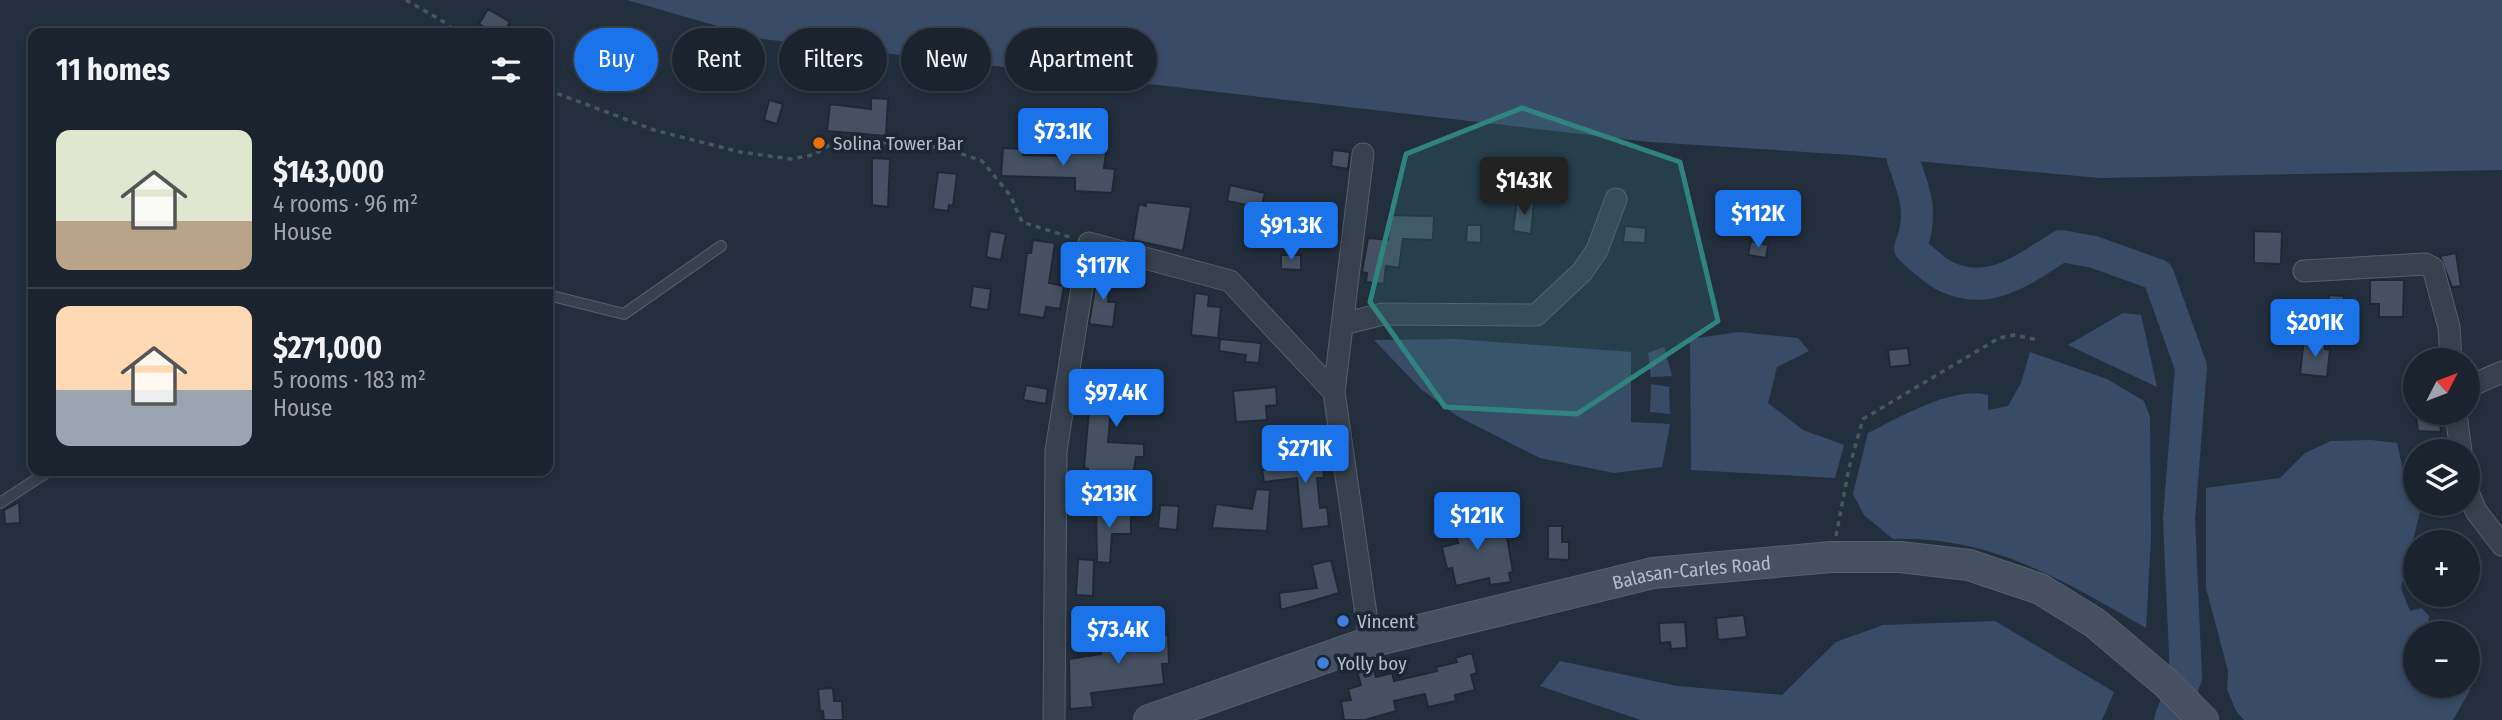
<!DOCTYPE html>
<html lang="en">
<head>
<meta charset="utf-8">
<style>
  body { margin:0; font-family:"Fira Sans Condensed",sans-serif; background:#242b36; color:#f1f3f6; height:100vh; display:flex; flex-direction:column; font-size:26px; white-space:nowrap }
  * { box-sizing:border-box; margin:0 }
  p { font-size:23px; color:#a0a4aa }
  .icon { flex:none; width:38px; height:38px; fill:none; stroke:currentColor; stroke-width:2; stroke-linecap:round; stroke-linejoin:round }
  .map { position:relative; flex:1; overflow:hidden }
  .sheet { position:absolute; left:28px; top:28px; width:525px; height:448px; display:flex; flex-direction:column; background:#1b232e; border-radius:14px; box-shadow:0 4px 10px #0003,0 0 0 2px #39404a }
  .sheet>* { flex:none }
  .hud { position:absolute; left:574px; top:28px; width:665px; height:63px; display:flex; gap:14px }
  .needle { width:46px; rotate:48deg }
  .fabs { position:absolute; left:2403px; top:348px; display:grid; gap:14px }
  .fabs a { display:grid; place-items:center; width:77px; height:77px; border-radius:50%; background:#1b232e; box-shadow:0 4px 10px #0003,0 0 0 2px #39404a; font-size:35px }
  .price { position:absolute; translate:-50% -60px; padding:0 16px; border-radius:7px; background:#1a73e8; color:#fff; font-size:23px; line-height:46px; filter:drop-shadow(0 2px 4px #0008) }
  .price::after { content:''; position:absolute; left:50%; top:42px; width:21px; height:16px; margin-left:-10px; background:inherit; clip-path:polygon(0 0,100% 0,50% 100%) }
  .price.current { background:#222; color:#fff }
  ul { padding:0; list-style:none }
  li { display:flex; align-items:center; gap:21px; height:175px; padding:0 28px }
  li+li { border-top:2px solid #39404a }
  li span { display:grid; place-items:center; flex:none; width:196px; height:140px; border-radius:14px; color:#555 }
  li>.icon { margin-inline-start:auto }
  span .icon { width:84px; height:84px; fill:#fffc; stroke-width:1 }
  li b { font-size:30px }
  h2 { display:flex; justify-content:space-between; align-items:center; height:84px; padding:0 28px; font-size:30px }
  .chip { padding:0 24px; border-radius:32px; background:#1b232e; box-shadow:0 4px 10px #0003,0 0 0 2px #39404a; font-size:24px; line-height:63px }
  .chip.current { background:#1a73e8; color:#fff }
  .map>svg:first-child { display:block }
</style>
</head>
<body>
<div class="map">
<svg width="2502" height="720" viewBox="0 0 2502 720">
  <rect width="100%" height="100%" fill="#242f3e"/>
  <path fill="#394c67" d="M 627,0 L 2502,0 L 2502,170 L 2100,178 L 1852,155 L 1650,142 L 762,39 Z
    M 2123,313 L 2141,315 L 2157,387 L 2068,345 Z
    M 1739,332 L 1798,338 L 1809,351 L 1777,367 L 1768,403 L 1803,430 L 1844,445 L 1835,478 L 1691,470 L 1690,339 Z
    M 1455,339 L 1631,352 L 1631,422 L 1670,424 L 1662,467 L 1614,473 L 1540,458 L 1457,416 L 1421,389 L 1374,340 Z
    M 1664,347 L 1672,376 L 1651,377 L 1648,353 Z
    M 2030,352 L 2107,379 L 2144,401 L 2150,417 L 2151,537 L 2146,628 C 2064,581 1992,536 1893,539 L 1864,515 L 1853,494 L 1868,433 C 1898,418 1954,385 1988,395 L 1988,410 L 2008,406 L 2021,383 Z
    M 1651,384 L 1669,387 L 1670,414 L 1650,412 Z
    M 2371,440 L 2397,443 C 2403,467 2405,493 2421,508 L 2401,588 L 2410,611 L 2422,608 L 2429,616 L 2426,633 L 2415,634 L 2415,686 L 2468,686 L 2468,674 L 2470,690 L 2453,720 L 2244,720 L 2236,711 L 2227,689 L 2228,671 L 2206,588 L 2206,488 L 2280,478 L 2305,453 L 2331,441 Z
    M 1995,621 L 2114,692 L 2102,720 L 1641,720 L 1540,686 L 1560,661 L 1677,686 L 1782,695 L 1836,642 L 1883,625 Z"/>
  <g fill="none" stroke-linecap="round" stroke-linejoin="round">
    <path stroke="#394c67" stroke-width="32" d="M 1903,160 C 1915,192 1924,215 1910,248 C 1920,257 1932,269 1945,276 C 1989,298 2024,269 2061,246 L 2094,252 L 2158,275 L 2191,367 L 2179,519 L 2186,677 L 2170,720"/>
  </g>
  <path fill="#455162" stroke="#1f2835" stroke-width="2" d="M 488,9 L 510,22 L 504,33 L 495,33 L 479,24 Z
    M 871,98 L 888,99 L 886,136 L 827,131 L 830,104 L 871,109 Z
    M 769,100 L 783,104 L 777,124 L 764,120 Z
    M 1070,147 L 1106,152 L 1104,168 L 1115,169 L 1112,193 L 1075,191 L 1075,178 L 1001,176 L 1003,148 L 1023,149 L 1023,155 L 1069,156 Z
    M 1333,150 L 1350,152 L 1348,169 L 1331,166 Z
    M 872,158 L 890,159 L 888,207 L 872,205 Z
    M 938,172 L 957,174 L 953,206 L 949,205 L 948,211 L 933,209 Z
    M 1230,185 L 1265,193 L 1261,208 L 1227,201 Z
    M 1517,200 L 1534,202 L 1531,234 L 1513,231 Z
    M 1146,202 L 1191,207 L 1183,251 L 1133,240 L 1139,204 L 1146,206 Z
    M 1389,215 L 1434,216 L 1433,240 L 1403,239 L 1399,268 L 1386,266 L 1384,284 L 1366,282 L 1367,273 L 1362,272 L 1368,238 L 1388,240 Z
    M 1467,225 L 1481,225 L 1481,243 L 1466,242 Z
    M 1625,226 L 1646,228 L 1645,243 L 1623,242 Z
    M 990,231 L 1006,234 L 1001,260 L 986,257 Z
    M 2254,231 L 2282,232 L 2281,264 L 2254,263 Z
    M 1033,240 L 1055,243 L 1049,283 L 1064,286 L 1060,309 L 1046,307 L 1044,318 L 1019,314 L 1027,253 L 1031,253 Z
    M 1751,241 L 1768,245 L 1766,258 L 1748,255 Z
    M 2456,253 L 2461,286 L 2452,287 L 2440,256 Z
    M 1281,255 L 1301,255 L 1301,270 L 1281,269 Z
    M 1098,270 L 1111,271 L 1108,302 L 1116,302 L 1113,327 L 1089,324 Z
    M 2370,280 L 2404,280 L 2403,317 L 2379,317 L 2379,304 L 2370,304 Z
    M 973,286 L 991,289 L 988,310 L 970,307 Z
    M 1195,293 L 1209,295 L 1208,306 L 1221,307 L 1218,338 L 1191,335 Z
    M 2329,295 L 2344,296 L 2343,317 L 2328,316 Z
    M 1220,339 L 1261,343 L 1259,363 L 1245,362 L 1246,355 L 1219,351 Z
    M 2304,339 L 2325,342 L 2325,349 L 2330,350 L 2327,377 L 2300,374 Z
    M 1908,348 L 1910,365 L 1890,367 L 1888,350 Z
    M 1026,385 L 1048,389 L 1046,404 L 1023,400 Z
    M 1091,387 L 1164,393 L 1162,415 L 1111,410 L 1108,442 L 1144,444 L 1144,457 L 1136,457 L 1133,476 L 1088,472 L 1088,469 L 1084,468 Z
    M 1276,387 L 1277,405 L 1266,406 L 1267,420 L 1236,422 L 1233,391 Z
    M 2439,413 L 2441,432 L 2418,431 L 2416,415 Z
    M 1321,446 L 1324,478 L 1317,478 L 1320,508 L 1327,507 L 1329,526 L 1302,529 L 1297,478 L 1264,482 L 1262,470 L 1299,464 L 1297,448 Z
    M 1256,489 L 1270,490 L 1267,531 L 1212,528 L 1216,504 L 1252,509 Z
    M 19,502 L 20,523 L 5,524 L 4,510 Z
    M 1096,505 L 1115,505 L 1115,514 L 1131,514 L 1131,534 L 1112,534 L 1110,563 L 1097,562 Z
    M 1160,505 L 1179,506 L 1177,530 L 1158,528 Z
    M 1475,507 L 1483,535 L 1506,531 L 1513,572 L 1509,573 L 1511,582 L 1490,585 L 1489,578 L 1456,586 L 1452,568 L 1447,569 L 1442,547 L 1458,543 L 1450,514 Z
    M 1548,526 L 1562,526 L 1562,542 L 1569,542 L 1569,560 L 1548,559 Z
    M 1078,559 L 1094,560 L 1093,596 L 1076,595 Z
    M 1331,560 L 1339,593 L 1281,610 L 1279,593 L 1317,588 L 1312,565 Z
    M 1744,615 L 1747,637 L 1718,640 L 1716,618 Z
    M 1685,622 L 1687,648 L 1671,649 L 1670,642 L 1660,643 L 1659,623 Z
    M 1151,632 L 1151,635 L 1168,635 L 1169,664 L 1162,664 L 1164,684 L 1091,693 L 1093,707 L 1070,709 L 1069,659 L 1101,654 L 1099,635 Z
    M 1472,653 L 1477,673 L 1471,675 L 1475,690 L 1455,695 L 1456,701 L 1428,707 L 1425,694 L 1394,701 L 1396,711 L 1365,720 L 1344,720 L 1341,701 L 1351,700 L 1348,689 L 1361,685 L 1357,671 L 1373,666 L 1376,677 L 1392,673 L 1394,681 L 1437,671 L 1436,667 L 1457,662 L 1455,658 Z
    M 833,688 L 834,701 L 842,701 L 843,720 L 824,720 L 823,711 L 820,711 L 818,689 Z"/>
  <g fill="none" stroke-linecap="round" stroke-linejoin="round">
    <g stroke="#565f6c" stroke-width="12">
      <path id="service" d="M 548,295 L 624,314 L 721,246
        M 0,503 L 49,471"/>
    </g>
    <g stroke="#565f6c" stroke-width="23">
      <path id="minor" d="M 2304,271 L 2425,264 L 2433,268 L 2449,327 L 2451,360
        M 1343,324 L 1383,314 L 1536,315 L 1582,272 L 1597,250 L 1616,199
        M 2468,387 L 2502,372
        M 1334,392 L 1363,154
        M 2456,413 L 2461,452
        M 2468,492 L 2476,511 L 2502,545
        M 1054,720 L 1056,451 L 1089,243 L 1230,281 L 1334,392 L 1370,642"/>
    </g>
    <g stroke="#565f6c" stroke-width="32">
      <g id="secondary">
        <path id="s1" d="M 1149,720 L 1370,642 L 1653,573 L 1831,557 L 1900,557 L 1969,565 L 2040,589 L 2095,623 L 2166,683 L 2203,720"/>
      </g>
    </g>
    <path stroke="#44595c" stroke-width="3.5" stroke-dasharray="5 5" stroke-linecap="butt" d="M 406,0 L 446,23 L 456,33
      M 548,90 L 654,130 L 740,152 L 791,159 L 813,155 L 840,139 L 945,148 L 982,161 L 1010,195 L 1022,222 L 1073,238
      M 1836,536 L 1849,468 L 1863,419 L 1999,338 L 2014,335 L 2039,340"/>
    <use href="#service" stroke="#38414e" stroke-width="10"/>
    <use href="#minor" stroke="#38414e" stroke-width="21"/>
    <use href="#secondary" stroke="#465061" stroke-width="30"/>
  </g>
  <path fill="#308480" fill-opacity="0.2" stroke="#308480" stroke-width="5" stroke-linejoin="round" d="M 1522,108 L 1680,162 L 1718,321 L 1577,414 L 1445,407 L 1370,302 L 1406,154 Z"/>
  <circle fill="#e8710a" stroke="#1d2633" stroke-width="2.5" cx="819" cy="143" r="7"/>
  <g fill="#3f7fe0" stroke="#1d2633" stroke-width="2.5">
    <circle cx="1343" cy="621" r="7"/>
    <circle cx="1323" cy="663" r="7"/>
  </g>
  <g text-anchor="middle" stroke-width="7" stroke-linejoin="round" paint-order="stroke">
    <g font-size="19" fill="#b4bcc9" stroke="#1d2633" text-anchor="start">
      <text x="833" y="150">Solina Tower Bar</text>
      <text x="1357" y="628">Vincent</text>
      <text x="1337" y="670">Yolly boy</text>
    </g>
    <g font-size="19" fill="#b4bcc9" stroke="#1d2633">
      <text dy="7" stroke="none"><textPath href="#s1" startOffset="564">Balasan-Carles Road</textPath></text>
    </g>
  </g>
</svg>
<div class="fabs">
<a><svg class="needle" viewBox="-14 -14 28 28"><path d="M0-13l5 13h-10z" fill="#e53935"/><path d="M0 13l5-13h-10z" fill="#a0a4aa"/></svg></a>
<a><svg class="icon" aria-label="layers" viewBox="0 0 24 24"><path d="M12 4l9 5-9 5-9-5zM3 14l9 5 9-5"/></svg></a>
<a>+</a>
<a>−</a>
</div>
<b class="price" style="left:1063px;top:168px">$73.1K</b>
<b class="price current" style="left:1524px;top:217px">$143K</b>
<b class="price" style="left:1758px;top:250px">$112K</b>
<b class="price" style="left:1291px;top:262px">$91.3K</b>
<b class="price" style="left:1103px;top:302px">$117K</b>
<b class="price" style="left:2315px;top:359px">$201K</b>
<b class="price" style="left:1116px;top:429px">$97.4K</b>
<b class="price" style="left:1305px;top:485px">$271K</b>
<b class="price" style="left:1109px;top:530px">$213K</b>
<b class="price" style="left:1477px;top:552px">$121K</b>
<b class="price" style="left:1118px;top:666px">$73.4K</b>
<div class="hud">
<a class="chip current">Buy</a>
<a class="chip">Rent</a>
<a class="chip">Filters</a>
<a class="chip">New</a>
<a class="chip">Apartment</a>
</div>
<section class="sheet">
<h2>11 homes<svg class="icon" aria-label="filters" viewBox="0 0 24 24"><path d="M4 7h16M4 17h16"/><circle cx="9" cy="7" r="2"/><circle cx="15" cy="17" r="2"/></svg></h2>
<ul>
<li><span style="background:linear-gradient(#dfe7d0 65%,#b9a48a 0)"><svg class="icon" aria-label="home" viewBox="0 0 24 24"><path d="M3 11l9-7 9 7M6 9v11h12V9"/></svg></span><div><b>$143,000</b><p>4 rooms · 96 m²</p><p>House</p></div></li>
<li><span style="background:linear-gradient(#ffd9b3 60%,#9aa5b1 0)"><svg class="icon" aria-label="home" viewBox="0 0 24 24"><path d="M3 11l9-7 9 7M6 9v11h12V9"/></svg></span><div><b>$271,000</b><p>5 rooms · 183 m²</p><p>House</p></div></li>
</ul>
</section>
</div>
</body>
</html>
